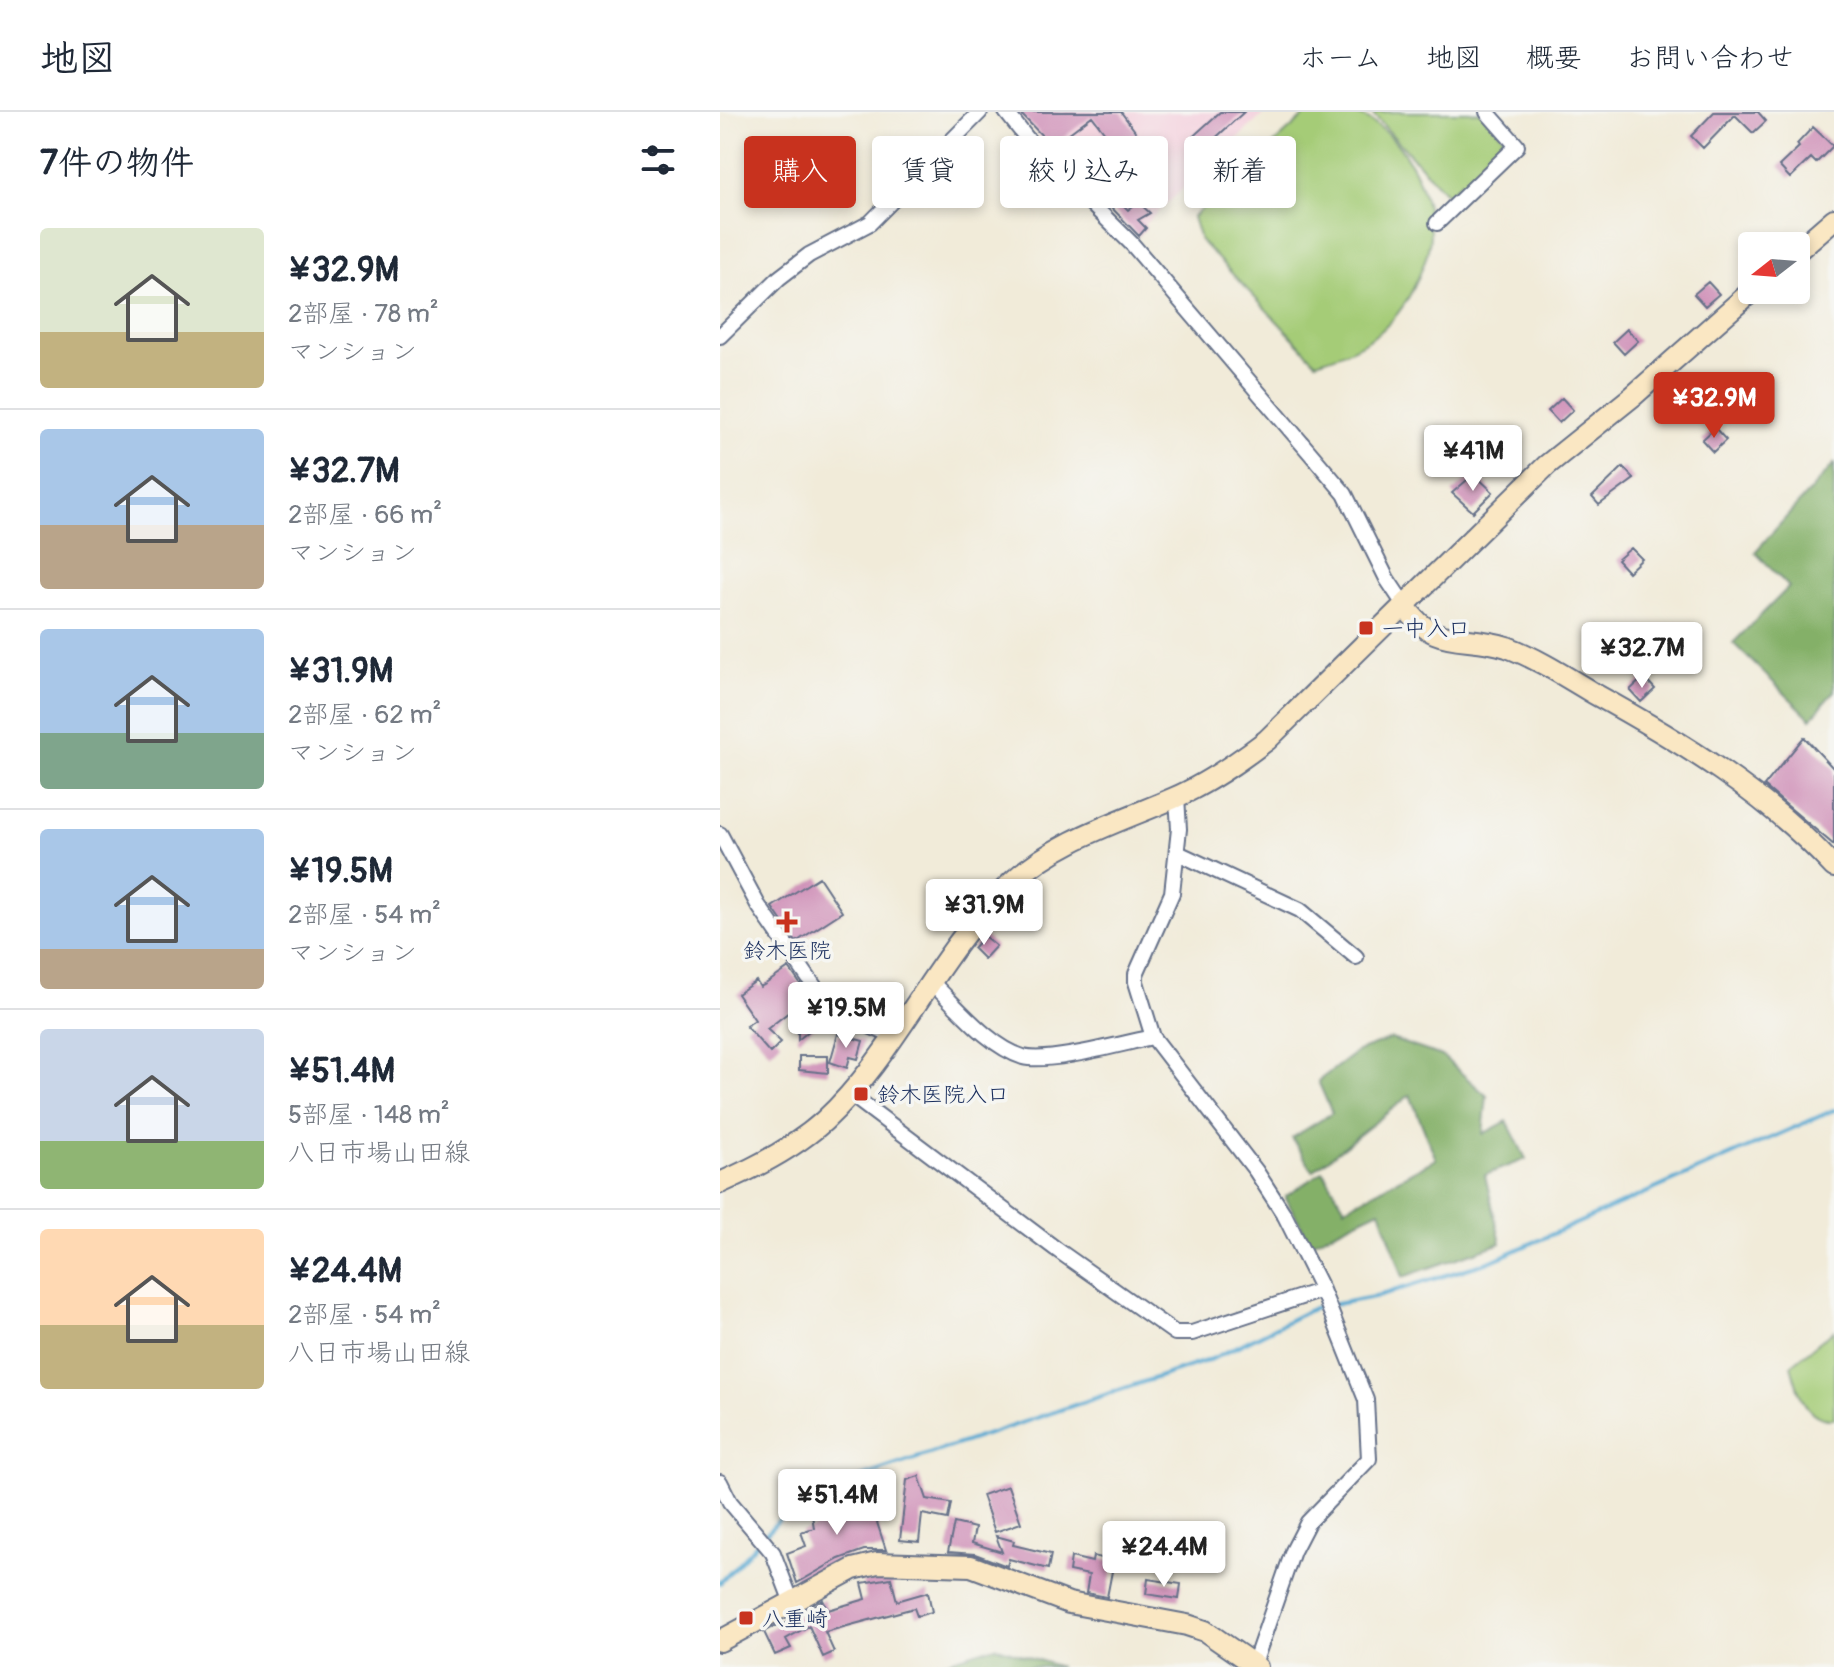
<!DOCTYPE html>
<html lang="ja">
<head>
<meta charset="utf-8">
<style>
  body { margin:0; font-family:Pangolin,"Klee One",sans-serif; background:#f6f6f7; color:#1f2937; height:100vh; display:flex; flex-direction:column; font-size:30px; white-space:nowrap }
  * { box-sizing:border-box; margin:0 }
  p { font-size:26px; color:#747a83 }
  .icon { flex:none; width:44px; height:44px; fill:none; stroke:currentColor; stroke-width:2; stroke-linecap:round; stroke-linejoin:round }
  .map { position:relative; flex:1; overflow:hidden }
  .sheet { display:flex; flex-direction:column; background:#fff; width:720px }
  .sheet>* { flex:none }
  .banner { position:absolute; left:24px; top:24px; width:760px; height:72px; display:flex; gap:16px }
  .needle { width:52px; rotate:253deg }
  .controls { position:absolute; left:1018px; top:120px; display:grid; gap:16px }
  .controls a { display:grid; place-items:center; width:72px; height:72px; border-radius:8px; background:#fff; box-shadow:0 4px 12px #0003; font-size:40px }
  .price { position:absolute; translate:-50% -68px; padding:0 18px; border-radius:8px; background:#fff; color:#222; font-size:26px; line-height:52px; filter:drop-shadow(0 2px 4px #0008) }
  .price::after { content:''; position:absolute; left:50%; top:48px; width:24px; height:18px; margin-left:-12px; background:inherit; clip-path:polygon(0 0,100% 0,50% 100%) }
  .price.selected { background:#c8321e; color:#fff }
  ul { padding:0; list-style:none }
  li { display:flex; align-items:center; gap:24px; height:200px; padding:0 40px }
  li+li { border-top:2px solid #e0e1e3 }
  li span { display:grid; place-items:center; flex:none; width:224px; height:160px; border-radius:8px; color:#555 }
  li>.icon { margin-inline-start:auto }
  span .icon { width:96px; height:96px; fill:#fffc; stroke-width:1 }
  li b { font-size:34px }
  h2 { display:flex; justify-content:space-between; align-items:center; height:96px; padding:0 40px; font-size:34px }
  .pill { padding:0 28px; border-radius:8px; background:#fff; box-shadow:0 4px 12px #0003; font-size:28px; line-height:72px }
  .pill.selected { background:#c8321e; color:#fff }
  header { display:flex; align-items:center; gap:48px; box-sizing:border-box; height:112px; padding:0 40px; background:#fff; border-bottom:2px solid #e0e1e3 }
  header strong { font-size:38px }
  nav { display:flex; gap:44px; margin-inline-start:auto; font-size:28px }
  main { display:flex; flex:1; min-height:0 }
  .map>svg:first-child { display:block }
</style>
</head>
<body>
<header>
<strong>地図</strong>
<nav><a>ホーム</a><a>地図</a><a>概要</a><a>お問い合わせ</a></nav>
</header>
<main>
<section class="sheet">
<h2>7件の物件<svg class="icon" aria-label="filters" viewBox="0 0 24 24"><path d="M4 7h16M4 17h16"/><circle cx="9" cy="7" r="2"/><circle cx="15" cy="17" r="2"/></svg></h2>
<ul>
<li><span style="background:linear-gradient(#dfe7d0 65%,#c2b280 0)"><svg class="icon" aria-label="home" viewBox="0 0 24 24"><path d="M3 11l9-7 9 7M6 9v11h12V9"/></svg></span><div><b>¥32.9M</b><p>2部屋 · 78 m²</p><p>マンション</p></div></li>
<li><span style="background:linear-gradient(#a9c7e8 60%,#b9a48a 0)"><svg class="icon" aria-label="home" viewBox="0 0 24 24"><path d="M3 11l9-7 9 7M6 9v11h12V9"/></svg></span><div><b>¥32.7M</b><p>2部屋 · 66 m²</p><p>マンション</p></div></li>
<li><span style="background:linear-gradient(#a9c7e8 65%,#7fa58c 0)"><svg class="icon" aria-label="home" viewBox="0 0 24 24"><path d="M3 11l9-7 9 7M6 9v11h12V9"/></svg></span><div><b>¥31.9M</b><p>2部屋 · 62 m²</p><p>マンション</p></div></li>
<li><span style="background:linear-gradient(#a9c7e8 75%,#b9a48a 0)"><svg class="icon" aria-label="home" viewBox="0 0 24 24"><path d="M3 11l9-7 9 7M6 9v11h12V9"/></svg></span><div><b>¥19.5M</b><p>2部屋 · 54 m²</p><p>マンション</p></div></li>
<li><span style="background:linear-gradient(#c9d6e8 70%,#8fb573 0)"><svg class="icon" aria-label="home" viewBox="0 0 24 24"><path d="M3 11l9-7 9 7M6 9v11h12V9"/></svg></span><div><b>¥51.4M</b><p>5部屋 · 148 m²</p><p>八日市場山田線</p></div></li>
<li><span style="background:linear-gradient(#ffd9b3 60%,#c2b280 0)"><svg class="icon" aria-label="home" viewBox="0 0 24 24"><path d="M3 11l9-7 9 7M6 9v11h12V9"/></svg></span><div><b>¥24.4M</b><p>2部屋 · 54 m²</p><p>八日市場山田線</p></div></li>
</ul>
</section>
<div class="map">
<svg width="1114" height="1555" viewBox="0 0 1114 1555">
  <rect width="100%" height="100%" fill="#f6f6f2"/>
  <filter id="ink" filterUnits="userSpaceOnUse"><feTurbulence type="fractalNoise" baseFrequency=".0125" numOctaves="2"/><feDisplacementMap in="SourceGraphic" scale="16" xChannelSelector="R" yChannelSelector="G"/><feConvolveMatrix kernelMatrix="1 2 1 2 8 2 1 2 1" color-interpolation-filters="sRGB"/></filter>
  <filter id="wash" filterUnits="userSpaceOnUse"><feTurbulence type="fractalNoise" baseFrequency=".006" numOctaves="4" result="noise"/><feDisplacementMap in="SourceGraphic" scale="32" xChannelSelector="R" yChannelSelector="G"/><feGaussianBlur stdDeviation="1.8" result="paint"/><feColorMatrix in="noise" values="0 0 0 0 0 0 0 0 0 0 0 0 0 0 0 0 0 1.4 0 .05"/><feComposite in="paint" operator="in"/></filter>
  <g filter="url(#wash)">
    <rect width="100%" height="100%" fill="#f1ebd9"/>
    <path fill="#f4cfdd" d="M 296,0 L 546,0 L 414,122 Z"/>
    <path fill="#a5cc77" stroke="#607e6a" stroke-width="2" d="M 589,0 C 602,0 620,0 632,1 C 681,15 709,75 710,122 C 710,145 692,183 678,201 C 658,228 628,241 596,250 L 480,128 L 473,105 Z
      M 651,0 L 760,0 L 788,29 L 729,85 Z
      M 1114,1218 L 1114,1307 C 1084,1309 1077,1276 1071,1253 Z"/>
    <path fill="#84b068" stroke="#507063" stroke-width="2" d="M 1114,352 L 1114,579 L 1091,607 L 1013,531 L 1069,475 L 1035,440 Z
      M 671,927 L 722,944 L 767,984 L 763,1022 L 787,1009 L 806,1047 L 765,1063 L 781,1131 L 683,1165 L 660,1098 L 591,1131 L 565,1085 L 603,1059 L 625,1096 L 716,1047 L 690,983 L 593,1059 L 572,1026 L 612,1001 L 598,969 L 638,939 Z
      M 275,1534 L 340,1555 L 207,1555 Z"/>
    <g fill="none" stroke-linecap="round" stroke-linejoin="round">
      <path stroke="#57a9d2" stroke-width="4" d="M 0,1471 L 72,1394 L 87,1383 L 492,1247 L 594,1196 L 654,1185 L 769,1150 L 1114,998"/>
    </g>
    <g id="blocks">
      <path fill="#d093b9" d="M 299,0 L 401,0 L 429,38 L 396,62 L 372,30 L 385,21 L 372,4 L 340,28 L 408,98 L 418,90 L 430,101 L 418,108 L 426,116 L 419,124 Z
        M 500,0 L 524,0 L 479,41 L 468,29 Z
        M 994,0 L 1038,0 L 1046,9 L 1033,21 L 1015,3 L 983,36 L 971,24 Z
        M 1093,15 L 1113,34 L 1096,51 L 1091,46 L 1070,66 L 1059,54 L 1079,35 L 1077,32 Z
        M 988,170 L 999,182 L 985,194 L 974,182 Z
        M 907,217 L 918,229 L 904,242 L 893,230 Z
        M 980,283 L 991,294 L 978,307 L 967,295 Z
        M 842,286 L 853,298 L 839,311 L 828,299 Z
        M 995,316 L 1006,328 L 993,340 L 982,328 Z
        M 903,355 L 914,367 L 879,393 L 872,385 Z
        M 754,362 L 773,380 L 753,400 L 732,381 Z
        M 911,436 L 922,447 L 908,460 L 897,448 Z
        M 924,565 L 935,577 L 921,590 L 910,578 Z
        M 1084,625 L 1114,657 L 1114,733 L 1044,674 Z
        M 99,765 L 122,800 L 76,830 L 52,795 Z
        M 264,824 L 276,834 L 264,847 L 253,836 Z
        M 69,856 L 83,876 L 80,878 L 106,905 L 78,928 L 78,893 L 47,917 L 61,930 L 50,941 L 26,914 L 35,908 L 17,882 L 36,869 L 40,875 L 44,873 Z
        M 118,922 L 143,929 L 138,947 L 130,945 L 127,956 L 110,950 Z
        M 79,944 L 108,944 L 108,961 L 79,958 Z
        M 199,1364 L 207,1387 L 231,1391 L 228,1407 L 202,1402 L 199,1430 L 180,1428 L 187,1368 Z
        M 288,1374 L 301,1411 L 275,1420 L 262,1383 Z
        M 148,1383 L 166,1438 L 144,1438 L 119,1447 L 77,1471 L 67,1441 L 86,1434 L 81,1420 L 94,1416 L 92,1403 Z
        M 234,1411 L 255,1416 L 252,1431 L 282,1440 L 276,1424 L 294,1429 L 293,1433 L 331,1442 L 328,1457 L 289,1447 L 287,1454 L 255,1442 L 228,1440 Z
        M 403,1436 L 419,1439 L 417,1453 L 401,1450 Z
        M 373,1444 L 394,1449 L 387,1485 L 366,1481 L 369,1463 L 349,1459 L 351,1445 L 372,1450 Z
        M 171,1466 L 177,1489 L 208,1480 L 212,1500 L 197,1504 L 194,1496 L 105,1520 L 114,1540 L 103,1545 L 89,1514 L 66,1527 L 71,1536 L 55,1543 L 44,1520 L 59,1512 L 60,1515 L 103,1488 L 108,1498 L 146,1487 L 142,1471 Z
        M 428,1467 L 461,1472 L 459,1487 L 426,1482 Z"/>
    </g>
  </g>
  <g filter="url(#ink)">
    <use href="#blocks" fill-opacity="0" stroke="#667189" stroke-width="2"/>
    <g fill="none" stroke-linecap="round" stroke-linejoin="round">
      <g stroke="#667189" stroke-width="18">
        <path id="street" d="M 286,0 L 313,34 L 412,132 L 625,382 L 667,467 L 685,494
          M 717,111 L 797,34 L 767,0
          M 0,224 L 59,166 L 89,143 L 150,111 L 260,0
          M 457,685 L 459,717 L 452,781 L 416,862 L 416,870 L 433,925 L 536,1059 L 565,1104 L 602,1178 L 646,1288 L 649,1347 L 588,1410 L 573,1439 L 534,1552
          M 0,722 L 38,793 L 103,887 L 114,899 L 173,924
          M 458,741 L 580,798 L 636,845
          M 211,870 C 237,894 268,934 303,945 C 329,952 404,931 433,925
          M 130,982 L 336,1137 L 455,1221 L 472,1221 L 602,1178
          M 0,1370 L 10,1390 L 53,1441 L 71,1488"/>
      </g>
      <g stroke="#667189" stroke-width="24">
        <path id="secondary" d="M 1076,140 L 1114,107
          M 685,494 C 714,538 744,521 787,535 C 817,546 846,565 873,581 C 960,629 1046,681 1114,755
          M 0,1071 C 37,1055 74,1036 104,1009 C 179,939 217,839 292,770 C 338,728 399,710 454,686 C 487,672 518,650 547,628 L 827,353 L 913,284 L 1033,178
          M 0,1529 L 133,1457 L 157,1451 L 251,1454 L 349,1491 L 467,1513 L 485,1519 L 537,1555"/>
      </g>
      <use href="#street" stroke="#fff" stroke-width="14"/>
      <use href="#secondary" stroke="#fae7c3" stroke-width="20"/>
    </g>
  </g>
  <g fill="#c8321e" stroke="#f6f6f2" stroke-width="3">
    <rect x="638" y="508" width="16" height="16" rx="4"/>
    <path d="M63 798h8v8h8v8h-8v8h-8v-8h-8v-8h8z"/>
    <rect x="133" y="974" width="16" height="16" rx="4"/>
    <rect x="18" y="1498" width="16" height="16" rx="4"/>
  </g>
  <g text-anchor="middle" stroke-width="7" stroke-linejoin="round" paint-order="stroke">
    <g font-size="22" fill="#1b2f5e" stroke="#f6f6f2" text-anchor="start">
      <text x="662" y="524">一中入口</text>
      <text x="67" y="846" text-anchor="middle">鈴木医院</text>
      <text x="157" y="990">鈴木医院入口</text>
      <text x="42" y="1514">八重崎</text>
    </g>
  </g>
</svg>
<div class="controls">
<a><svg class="needle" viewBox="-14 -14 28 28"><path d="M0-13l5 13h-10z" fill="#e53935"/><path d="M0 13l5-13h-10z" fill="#747a83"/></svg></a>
</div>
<b class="price selected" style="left:994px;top:328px">¥32.9M</b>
<b class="price" style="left:753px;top:381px">¥41M</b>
<b class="price" style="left:922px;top:578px">¥32.7M</b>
<b class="price" style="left:264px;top:835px">¥31.9M</b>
<b class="price" style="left:126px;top:938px">¥19.5M</b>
<b class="price" style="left:117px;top:1425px">¥51.4M</b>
<b class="price" style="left:444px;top:1477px">¥24.4M</b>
<div class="banner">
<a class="pill selected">購入</a>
<a class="pill">賃貸</a>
<a class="pill">絞り込み</a>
<a class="pill">新着</a>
</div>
</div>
</main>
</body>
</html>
